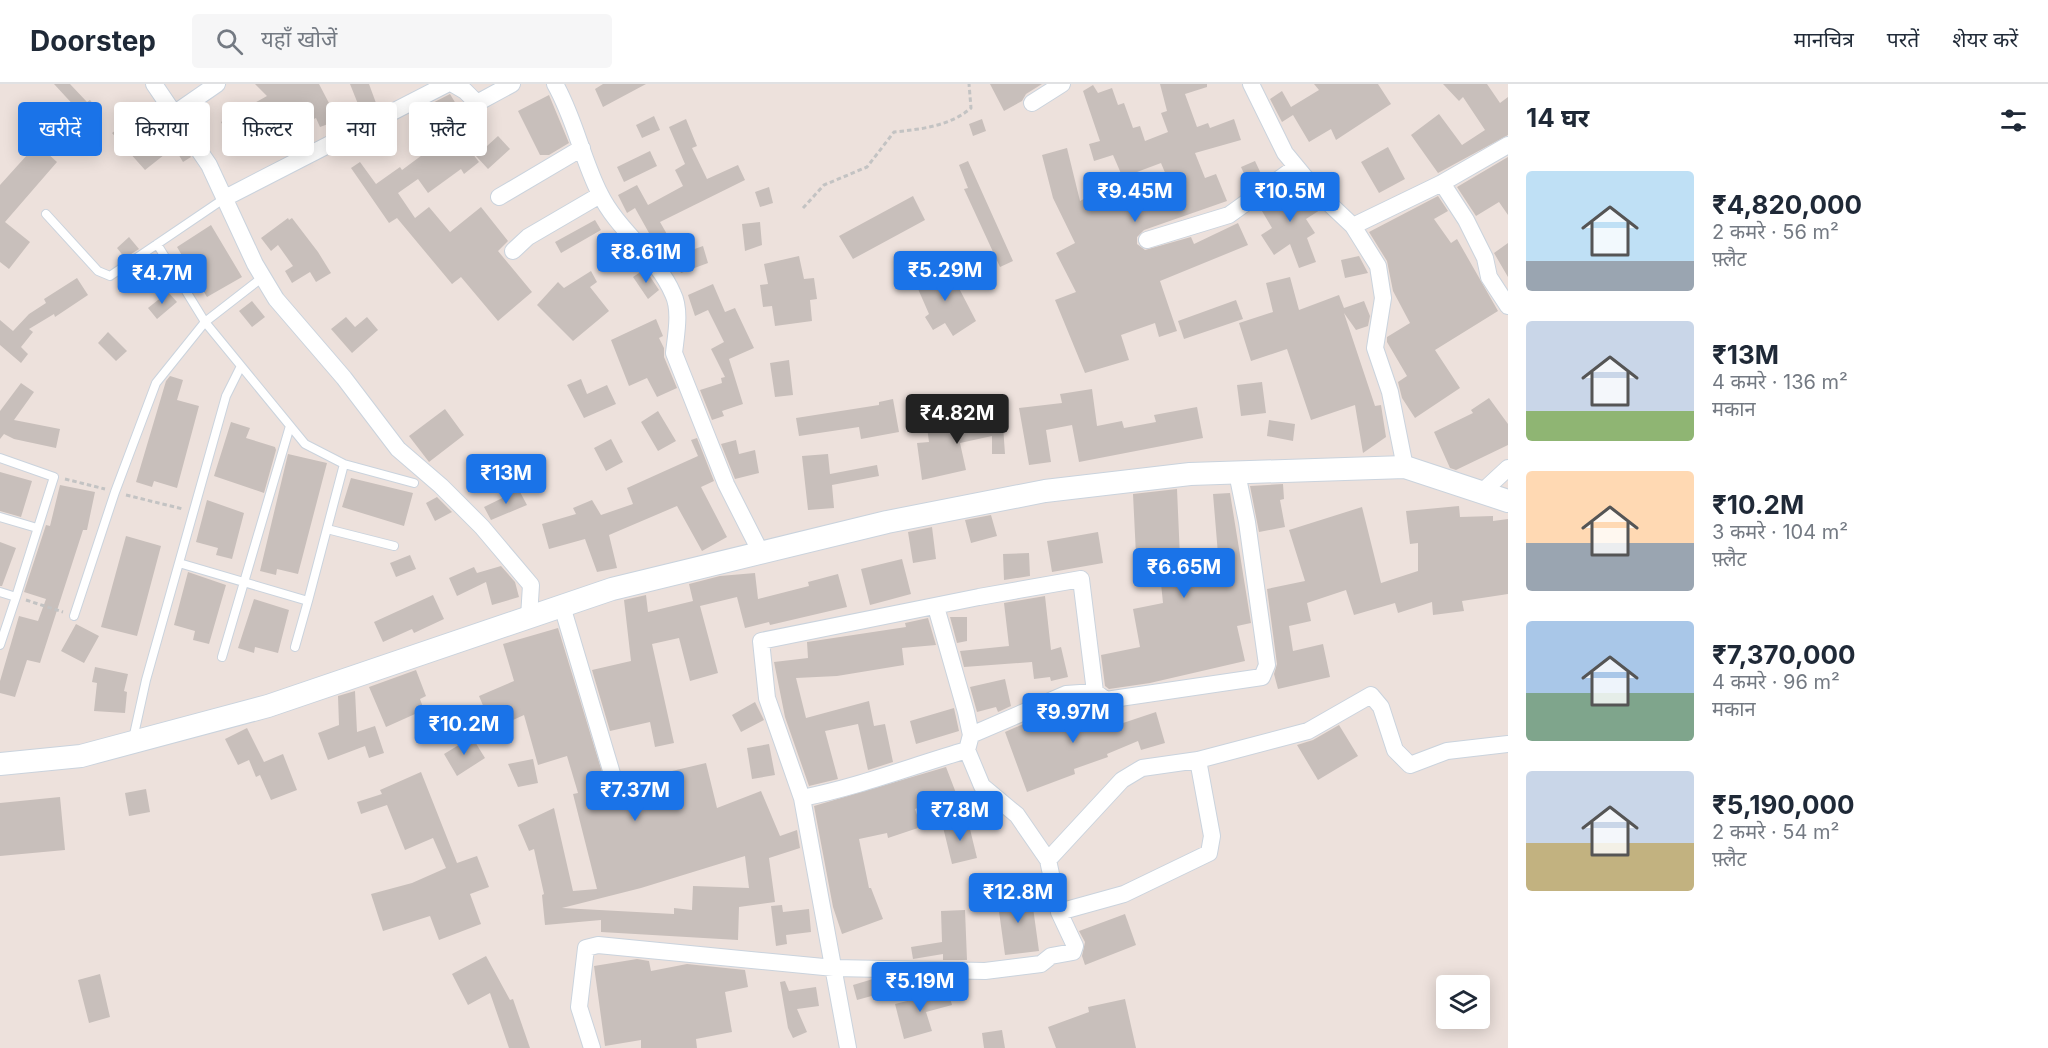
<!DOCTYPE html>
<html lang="hi">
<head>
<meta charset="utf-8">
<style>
  body { margin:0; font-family:Inter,"Noto Sans Devanagari",sans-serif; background:#f6f6f7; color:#1f2937; height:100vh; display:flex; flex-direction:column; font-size:22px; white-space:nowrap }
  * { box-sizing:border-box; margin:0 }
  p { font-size:20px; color:#747a83 }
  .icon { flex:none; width:33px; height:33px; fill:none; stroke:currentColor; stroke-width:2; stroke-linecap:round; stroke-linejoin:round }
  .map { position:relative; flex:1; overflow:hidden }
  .details { display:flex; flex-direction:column; background:#fff; width:540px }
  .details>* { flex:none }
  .hud { position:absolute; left:18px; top:18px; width:570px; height:54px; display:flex; gap:12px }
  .tools { position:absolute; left:1436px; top:891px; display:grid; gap:12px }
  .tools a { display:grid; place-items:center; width:54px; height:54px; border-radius:6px; background:#fff; box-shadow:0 3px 15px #0003; font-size:30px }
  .price { position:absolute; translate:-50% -51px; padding:0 14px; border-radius:6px; background:#1a73e8; color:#fff; font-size:20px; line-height:39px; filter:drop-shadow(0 2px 3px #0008) }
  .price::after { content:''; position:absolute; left:50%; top:36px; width:18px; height:14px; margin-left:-9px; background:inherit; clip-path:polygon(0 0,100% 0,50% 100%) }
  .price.current { background:#222; color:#fff }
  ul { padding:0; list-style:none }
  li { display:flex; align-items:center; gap:18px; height:150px; padding:0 18px }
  li span { display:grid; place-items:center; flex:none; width:168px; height:120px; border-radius:6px; color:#555 }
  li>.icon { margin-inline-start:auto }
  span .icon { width:72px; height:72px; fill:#fffc; stroke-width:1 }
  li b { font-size:26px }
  h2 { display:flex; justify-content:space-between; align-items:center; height:72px; padding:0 18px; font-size:26px }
  .pill { padding:0 21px; border-radius:6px; background:#fff; box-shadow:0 3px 15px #0003; font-size:21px; line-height:54px }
  .pill.current { background:#1a73e8; color:#fff }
  header { display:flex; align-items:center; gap:36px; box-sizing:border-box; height:84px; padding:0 30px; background:#fff; border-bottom:2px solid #e0e1e3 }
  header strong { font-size:28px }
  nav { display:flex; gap:33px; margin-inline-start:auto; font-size:21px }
  .search { width:420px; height:54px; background:#f6f6f7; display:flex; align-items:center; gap:15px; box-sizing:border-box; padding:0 21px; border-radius:6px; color:#747a83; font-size:22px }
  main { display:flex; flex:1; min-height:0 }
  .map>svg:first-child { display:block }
</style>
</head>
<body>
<header>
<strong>Doorstep</strong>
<div class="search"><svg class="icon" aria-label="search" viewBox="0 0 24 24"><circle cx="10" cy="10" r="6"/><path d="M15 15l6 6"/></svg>यहाँ खोजें</div>
<nav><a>मानचित्र</a><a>परतें</a><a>शेयर करें</a></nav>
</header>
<main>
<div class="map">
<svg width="1508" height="964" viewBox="0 0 1508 964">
  <rect width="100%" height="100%" fill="#ede1dc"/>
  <path fill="#c8bfbb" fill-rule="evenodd" d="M 54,0 L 70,0 L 87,18 L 90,16 L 102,30 L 88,42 L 76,27 L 78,26 Z
    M 255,0 L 319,0 L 330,21 L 333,20 L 339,36 L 320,43 L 316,34 L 281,50 L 271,29 L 229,52 L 221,38 L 267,12 Z
    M 350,0 L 369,0 L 376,19 L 360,25 Z
    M 603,0 L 646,0 L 603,23 L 595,5 Z
    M 990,0 L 1042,0 L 1026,10 L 1022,17 L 1004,27 Z
    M 1160,0 L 1207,0 L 1207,3 L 1185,10 L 1197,43 L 1208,39 L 1210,44 L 1234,35 L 1241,56 L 1195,69 L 1205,94 L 1216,90 L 1227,117 L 1144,146 L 1137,153 L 1137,160 L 1145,166 L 1191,153 L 1194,160 L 1238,139 L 1248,161 L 1160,197 L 1177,247 L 1159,253 L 1155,239 L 1121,251 L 1129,276 L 1085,289 L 1055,216 L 1076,208 L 1056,169 L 1075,159 L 1053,114 L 1042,71 L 1067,64 L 1080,117 L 1097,108 L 1105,124 L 1132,115 L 1113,71 L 1094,77 L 1089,60 L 1100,57 L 1083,7 L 1093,1 L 1098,9 L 1112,4 L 1118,21 L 1124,19 L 1133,44 L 1140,42 L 1145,57 L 1168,48 L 1161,29 L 1167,27 ZM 1161,79 L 1171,103 L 1146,111 L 1137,88 Z
    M 1314,0 L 1378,0 L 1391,20 L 1336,56 L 1331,45 L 1309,58 L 1293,31 L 1282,38 L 1270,15 L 1282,7 L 1291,23 L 1319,6 Z
    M 1443,0 L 1487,0 L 1500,19 L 1508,13 L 1508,51 L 1438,89 L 1411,51 L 1439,30 L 1462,61 L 1485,46 L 1463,13 L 1459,17 Z
    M 450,10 L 468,40 L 455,47 L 479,78 L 464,90 L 461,85 L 428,109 L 418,95 L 398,109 L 415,134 L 429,123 L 450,148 L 481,123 L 508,157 L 498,167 L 532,208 L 498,237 L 461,193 L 452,200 L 397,134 L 389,139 L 351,84 L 360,78 L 376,100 L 400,83 L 402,86 L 441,57 L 423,24 Z
    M 549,11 L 569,59 L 549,71 L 540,71 L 518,27 Z
    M 654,32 L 660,46 L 642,54 L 636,41 Z
    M 131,35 L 153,64 L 175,50 L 191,73 L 183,78 L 174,63 L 145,86 L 112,49 Z
    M 686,35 L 697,62 L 692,64 L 707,95 L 738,81 L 745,96 L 660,138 L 668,152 L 652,161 L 644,151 L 649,149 L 635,124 L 627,129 L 618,111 L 637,101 L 648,121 L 683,102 L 675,86 L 685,80 L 669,43 Z
    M 982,35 L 986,47 L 973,52 L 969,40 Z
    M 498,52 L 510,65 L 488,85 L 476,72 Z
    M 37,60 L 57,78 L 5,138 L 30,158 L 9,185 L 0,178 L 0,101 Z
    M 1388,63 L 1405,95 L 1379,109 L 1361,78 Z
    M 650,67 L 657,82 L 624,98 L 617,83 Z
    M 1508,73 L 1508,131 L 1499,118 L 1476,132 L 1457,103 Z
    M 968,77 L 1013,177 L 1000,183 L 964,105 L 968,104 L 959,81 Z
    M 1255,77 L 1263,94 L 1250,103 L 1241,83 Z
    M 1294,97 L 1320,126 L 1306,135 L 1315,149 L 1307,154 L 1316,178 L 1299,184 L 1290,160 L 1274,171 L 1261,151 L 1272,144 L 1259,122 Z
    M 769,103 L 773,119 L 760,123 L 755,108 Z
    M 913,112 L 925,136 L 853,175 L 839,152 Z
    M 1438,112 L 1448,127 L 1434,135 L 1451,159 L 1457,155 L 1498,227 L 1435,266 L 1460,304 L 1415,334 L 1402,314 L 1398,298 L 1407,292 L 1387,258 L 1387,253 L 1410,239 L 1393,207 L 1387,177 L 1369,148 Z
    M 288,134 L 289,136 L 292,134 L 318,168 L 331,189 L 316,198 L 310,188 L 292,199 L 285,187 L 293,182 L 278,161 L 271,167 L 261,154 Z
    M 595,136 L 601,146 L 561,169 L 555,158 Z
    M 760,138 L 762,161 L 745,167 L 742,140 Z
    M 211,141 L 242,193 L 207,213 L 177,163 Z
    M 129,153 L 139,165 L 125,174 L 117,164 Z
    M 1508,159 L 1508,193 L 1494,169 Z
    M 703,162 L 708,179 L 681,189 L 675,172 Z
    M 799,172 L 804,195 L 814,194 L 817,215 L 810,216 L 812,237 L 775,242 L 772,222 L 763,223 L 760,201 L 768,200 L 764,180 Z
    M 1359,172 L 1368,189 L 1345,194 L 1341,176 Z
    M 948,183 L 976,237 L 953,252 L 945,239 L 933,246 L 925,233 L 929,230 L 915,198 Z
    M 645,185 L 659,206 L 648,215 L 633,193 Z
    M 591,187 L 597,198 L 590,203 L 609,227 L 573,257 L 537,221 L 558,198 L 564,204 Z
    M 1290,193 L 1299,226 L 1339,211 L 1344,224 L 1364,217 L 1370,232 L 1368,242 L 1356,246 L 1344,229 L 1375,322 L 1381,321 L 1386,353 L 1363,369 L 1355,321 L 1311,336 L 1287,265 L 1251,277 L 1239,239 L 1273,228 L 1266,199 Z
    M 77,194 L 88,211 L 55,233 L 54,230 L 29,245 L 33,248 L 21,263 L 28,270 L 21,279 L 0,261 L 0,236 L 13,247 L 29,230 L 46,219 L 44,215 Z
    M 713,200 L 725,228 L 735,224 L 754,264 L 729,275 L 743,320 L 722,327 L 724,332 L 712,336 L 700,306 L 722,299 L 721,294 L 725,293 L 711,265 L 724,258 L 708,226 L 695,232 L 688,211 Z
    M 168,208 L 177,218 L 157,235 L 148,224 Z
    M 1236,216 L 1243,235 L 1184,255 L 1178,237 Z
    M 252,217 L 265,233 L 252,243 L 239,227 Z
    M 346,233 L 355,243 L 367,233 L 378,246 L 352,269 L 331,245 Z
    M 656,235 L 663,252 L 659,254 L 664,264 L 664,273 L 677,304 L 657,313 L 647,294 L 629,302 L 611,256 Z
    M 108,248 L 127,267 L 116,277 L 98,259 Z
    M 789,276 L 793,311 L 775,313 L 770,279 Z
    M 170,292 L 183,296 L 177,316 L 199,322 L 177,404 L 154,397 L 152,403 L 136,398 L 166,297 Z
    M 581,295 L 587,310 L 607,301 L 616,320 L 584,334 L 567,301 Z
    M 1262,298 L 1266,329 L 1241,332 L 1237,301 Z
    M 21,299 L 34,308 L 14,336 L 60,345 L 56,364 L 14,355 L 4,350 L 0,355 L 0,327 Z
    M 1092,305 L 1097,342 L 1122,337 L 1124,344 L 1156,338 L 1154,331 L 1197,323 L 1203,354 L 1079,378 L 1072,341 L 1046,346 L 1051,378 L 1029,381 L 1019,324 L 1062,319 L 1060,310 Z
    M 1489,314 L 1508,340 L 1508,361 L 1456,386 L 1450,384 L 1434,348 L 1473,329 L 1471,326 Z
    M 893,315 L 899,348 L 861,355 L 859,343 L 799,352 L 796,334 L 879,321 L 879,318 Z
    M 445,325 L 464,351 L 429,378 L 409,352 Z
    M 658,327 L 676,357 L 658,367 L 641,338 Z
    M 1002,327 L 1005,370 L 992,370 L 992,352 L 960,359 L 966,386 L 922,396 L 917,359 L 929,358 L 927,343 L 955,338 L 956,341 L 990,334 L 989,329 Z
    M 1269,336 L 1295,340 L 1293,357 L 1267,352 Z
    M 231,338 L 250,344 L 246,354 L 275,363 L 276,366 L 264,409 L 214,392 Z
    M 697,354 L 714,397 L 701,403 L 727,453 L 702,467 L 677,422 L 609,451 L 617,484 L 597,488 L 585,455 L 549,465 L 542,440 L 576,430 L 573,424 L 592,416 L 601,431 L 633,420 L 627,404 L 698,372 L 691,356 Z
    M 611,355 L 623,378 L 606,387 L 594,364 Z
    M 736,356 L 739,370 L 755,366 L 759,389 L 735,395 L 721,360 Z
    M 288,370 L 327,379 L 298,490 L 277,485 L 276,491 L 260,487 Z
    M 828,370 L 830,390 L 877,381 L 879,392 L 832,401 L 834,424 L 808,426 L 802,372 Z
    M 0,388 L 32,397 L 21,433 L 0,427 Z
    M 351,394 L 413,409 L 404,442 L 342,423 Z
    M 1283,400 L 1284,415 L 1280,416 L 1285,443 L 1259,448 L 1250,402 Z
    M 60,401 L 95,408 L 87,446 L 83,446 L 40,579 L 27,576 L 15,613 L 0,609 L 0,597 L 19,532 L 38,537 L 46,515 L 24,508 L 46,441 L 50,442 Z
    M 1177,405 L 1180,474 L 1218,470 L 1213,410 L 1230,409 L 1251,539 L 1237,542 L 1245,577 L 1150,599 L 1109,605 L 1105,602 L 1101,571 L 1140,563 L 1133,525 L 1163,519 L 1158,470 L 1136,471 L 1133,410 Z
    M 519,406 L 527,421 L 491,436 L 484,423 Z
    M 437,413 L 452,428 L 435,437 L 426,419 Z
    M 207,416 L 244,429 L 232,475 L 216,471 L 218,464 L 196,458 Z
    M 1459,422 L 1460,433 L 1493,432 L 1493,437 L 1508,435 L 1508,510 L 1462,517 L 1464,527 L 1433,531 L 1432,518 L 1398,529 L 1395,519 L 1354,531 L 1346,506 L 1307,519 L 1311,537 L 1289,542 L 1293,567 L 1323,560 L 1330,593 L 1278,605 L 1274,590 L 1277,580 L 1267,505 L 1305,497 L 1289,446 L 1362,423 L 1381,499 L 1418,487 L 1418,459 L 1410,460 L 1406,427 Z
    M 991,431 L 997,452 L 971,459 L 965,436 Z
    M 932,443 L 936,475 L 913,479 L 908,448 Z
    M 1098,448 L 1103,479 L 1052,488 L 1047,457 Z
    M 126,452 L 161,462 L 137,552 L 101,543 Z
    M 0,458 L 16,464 L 2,502 L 0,502 Z
    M 1029,469 L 1030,492 L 1004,496 L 1003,470 Z
    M 410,471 L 416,485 L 396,493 L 390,479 Z
    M 902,475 L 911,510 L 870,521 L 861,485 Z
    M 501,482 L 515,498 L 519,513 L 492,521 L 486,498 L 457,512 L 449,494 L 474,483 L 477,489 Z
    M 188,488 L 226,501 L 209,560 L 193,556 L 195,547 L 174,541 Z
    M 755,489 L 758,515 L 809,502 L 808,498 L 838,490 L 847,523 L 770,541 L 769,538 L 745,544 L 737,513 L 700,522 L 718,589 L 690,597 L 679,554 L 652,560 L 674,659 L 655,663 L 650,638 L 610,647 L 592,586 L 631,577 L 624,516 L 646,511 L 648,528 L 693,517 L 689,500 L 720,492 Z
    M 433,511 L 444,535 L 414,549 L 412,545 L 383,558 L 374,538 Z
    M 1045,512 L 1051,566 L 1061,563 L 1068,593 L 1051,597 L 1050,593 L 1034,595 L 1032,578 L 964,583 L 960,567 L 1009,562 L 1004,519 Z
    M 254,515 L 289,526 L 278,569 L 255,563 L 254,569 L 238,564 Z
    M 950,533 L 967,533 L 967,557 L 957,559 Z
    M 928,534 L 936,561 L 902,564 L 904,581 L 837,592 L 796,594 L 806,634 L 869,617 L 874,642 L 885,640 L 893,678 L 868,686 L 858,640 L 825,647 L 838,695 L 809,702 L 785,633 L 774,578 L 808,574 L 807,558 L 906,543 L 905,539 Z
    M 76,540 L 99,552 L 84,579 L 61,567 Z
    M 558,544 L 606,701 L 615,703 L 621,699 L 706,679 L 717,724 L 761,707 L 780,752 L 797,746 L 800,764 L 769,774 L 775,818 L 739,823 L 738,856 L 601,848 L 601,836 L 545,841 L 542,811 L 544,810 L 534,765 L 529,767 L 518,741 L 554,724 L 573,807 L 597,805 L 573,710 L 578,709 L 567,672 L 538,681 L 524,631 L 493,645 L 479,612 L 514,597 L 503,560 ZM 745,772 L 749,804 L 693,802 L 692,826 L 674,824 L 674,830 L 562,824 L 641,804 Z
    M 95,583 L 128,590 L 124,607 L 127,608 L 125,629 L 94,627 L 97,599 L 92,598 Z
    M 416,586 L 426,612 L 420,615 L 424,626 L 386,643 L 369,603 Z
    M 1005,595 L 1011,622 L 998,628 L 996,623 L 977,628 L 970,603 Z
    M 355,607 L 357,648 L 375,642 L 384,669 L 369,674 L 365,662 L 328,676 L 318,649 L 339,641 L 338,612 Z
    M 755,618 L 764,636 L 741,648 L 732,631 Z
    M 1090,622 L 1099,647 L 1156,628 L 1165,659 L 1141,666 L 1138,657 L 1107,670 L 1108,673 L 1074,685 L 1075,690 L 1027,708 L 1005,648 L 1053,627 L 1055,634 Z
    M 954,624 L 959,647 L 916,660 L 910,637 Z
    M 1339,641 L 1358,672 L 1318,696 L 1297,661 L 1313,656 Z
    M 247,644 L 264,678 L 283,670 L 297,706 L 271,716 L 260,691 L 256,693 L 249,676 L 238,681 L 225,655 Z
    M 472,653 L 485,674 L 457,692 L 444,670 Z
    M 769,660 L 775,691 L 752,695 L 747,664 Z
    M 533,675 L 538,699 L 518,703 L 508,680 Z
    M 946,683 L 956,709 L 915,725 L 921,743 L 888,754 L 887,749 L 859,755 L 869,804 L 871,804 L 883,835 L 842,850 L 833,823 L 814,722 Z
    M 421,688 L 457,779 L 477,772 L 489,803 L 470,810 L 481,840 L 439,856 L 430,832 L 383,847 L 371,810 L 412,799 L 446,784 L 433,754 L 405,766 L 387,721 L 361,730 L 357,718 L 382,710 L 380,706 Z
    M 146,705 L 150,728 L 129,732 L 125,709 Z
    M 60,713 L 65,766 L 0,772 L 0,719 Z
    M 968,737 L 977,774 L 952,780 L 943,743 Z
    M 1031,809 L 1039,867 L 1005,871 L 997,813 Z
    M 782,821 L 783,828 L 809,825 L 811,848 L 786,851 L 787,860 L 776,862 L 771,822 Z
    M 965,826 L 967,876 L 943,876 L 943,870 L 913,875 L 911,863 L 942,858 L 941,827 Z
    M 1125,830 L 1136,861 L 1085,881 L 1082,872 L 1085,858 L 1079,847 Z
    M 486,872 L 510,916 L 513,915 L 530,964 L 509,964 L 490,909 L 468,921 L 452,890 Z
    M 637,875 L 649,877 L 651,887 L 687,880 L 745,886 L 748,903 L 725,908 L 732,948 L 696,955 L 697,964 L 641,964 L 641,956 L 605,962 L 594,882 Z
    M 100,890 L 110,933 L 89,939 L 78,896 Z
    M 873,895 L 882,895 L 886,908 L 857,916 L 853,901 Z
    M 785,897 L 789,907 L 816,903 L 819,922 L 797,925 L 807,948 L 793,954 L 788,944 L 780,898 Z
    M 948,907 L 952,921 L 926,928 L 932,947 L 904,955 L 895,920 Z
    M 1125,915 L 1136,964 L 1056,964 L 1048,943 L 1089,928 L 1088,923 Z
    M 1002,946 L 1005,964 L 984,964 L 982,949 Z"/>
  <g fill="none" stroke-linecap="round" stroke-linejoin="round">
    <g stroke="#cad3dd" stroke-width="10">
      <path id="lane" d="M 46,130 L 98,187 L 110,192 L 225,114
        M 263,193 L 205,238 L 305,360 L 344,380 L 414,399
        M 0,374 L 54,393 L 16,513
        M 0,433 L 37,444
        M 327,445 L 394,462
        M 179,479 L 308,517 L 295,563
        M 0,508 L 16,513 L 0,561
        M 308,517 L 344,380
        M 74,532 L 115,408 L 156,299 L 205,238 L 157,160
        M 222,573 L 290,342
        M 133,655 L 146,596 L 226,312 L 241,282"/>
    </g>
    <g stroke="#cad3dd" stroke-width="18">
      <path id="street" d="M 154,0 L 209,81 L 255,180 L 276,215 L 344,294 L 398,365 L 441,402 L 482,443 L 531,501 L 529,533
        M 453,0 L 465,7 L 477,19 L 512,0
        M 555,0 C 575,35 582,75 600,110 C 618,147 657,172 673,210 C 681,226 676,251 674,269 L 726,400 L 761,469
        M 1251,0 L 1285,69 L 1318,109 L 1353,142 L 1378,182 L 1383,214 L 1375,264 L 1390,308 L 1405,383
        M 1032,19 L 1062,0
        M 175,29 L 217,0
        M 1442,99 L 1466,136 L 1485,174 L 1489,193 L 1508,222
        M 499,113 L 582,64
        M 225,114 L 447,0
        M 1353,142 L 1442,99 L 1508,61
        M 1147,156 L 1229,131 L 1296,83
        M 513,167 L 528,153 L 600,111
        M 1482,408 L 1508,384
        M 562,522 L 613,693
        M 971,651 L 1066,610 L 1095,608 L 1106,616 L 1262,593 L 1267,581 L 1247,438 L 1237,389
        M 802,714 C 858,703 912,682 967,666
        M 1048,776 L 1122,696 L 1142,684 L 1198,676 L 1308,647 L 1371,611 L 1381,623 L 1395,666 L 1410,681 L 1447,667 L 1508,660
        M 1059,828 L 1124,810 L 1209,769 L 1212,752 L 1198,676
        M 592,964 L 579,923 L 586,864 L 598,861 L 834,884 L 985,887 L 1041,880 L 1051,872 L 1073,868 L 1075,862 L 1059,828 L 1048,776 L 1017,731 L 982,702 L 967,666 L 971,651 L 966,628 L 936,523
        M 848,964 L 802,714 L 767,614 L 761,557 L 979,513 L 1081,495 L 1095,608"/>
    </g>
    <g stroke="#cad3dd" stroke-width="24">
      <path id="secondary" d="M 0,680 L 81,672 L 268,622 L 612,505 L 887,438 L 1045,407 L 1190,390 L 1405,383 L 1508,417"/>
    </g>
    <path stroke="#c3c3c3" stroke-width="3" stroke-dasharray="4.5 3" stroke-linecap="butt" d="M 803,124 L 824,101 L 867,83 L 894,48 C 922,45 950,42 971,24 L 969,0
      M 65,395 L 105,405
      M 126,411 L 183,425
      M 26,516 L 63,528"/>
    <use href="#lane" stroke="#fff" stroke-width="8"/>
    <use href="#street" stroke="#fff" stroke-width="16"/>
    <use href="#secondary" stroke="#fff" stroke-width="22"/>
  </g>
</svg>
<div class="tools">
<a><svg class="icon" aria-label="layers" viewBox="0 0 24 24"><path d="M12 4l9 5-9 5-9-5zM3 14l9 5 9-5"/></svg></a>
</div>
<b class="price" style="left:1135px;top:139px">₹9.45M</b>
<b class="price" style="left:1290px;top:139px">₹10.5M</b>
<b class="price" style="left:646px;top:200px">₹8.61M</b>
<b class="price" style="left:945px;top:218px">₹5.29M</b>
<b class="price" style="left:162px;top:221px">₹4.7M</b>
<b class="price current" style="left:957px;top:361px">₹4.82M</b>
<b class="price" style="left:506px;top:421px">₹13M</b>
<b class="price" style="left:1184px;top:515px">₹6.65M</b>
<b class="price" style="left:1073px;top:660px">₹9.97M</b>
<b class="price" style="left:464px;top:672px">₹10.2M</b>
<b class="price" style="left:635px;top:738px">₹7.37M</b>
<b class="price" style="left:960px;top:758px">₹7.8M</b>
<b class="price" style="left:1018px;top:840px">₹12.8M</b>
<b class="price" style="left:920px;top:929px">₹5.19M</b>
<div class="hud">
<a class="pill current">खरीदें</a>
<a class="pill">किराया</a>
<a class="pill">फ़िल्टर</a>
<a class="pill">नया</a>
<a class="pill">फ़्लैट</a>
</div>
</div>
<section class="details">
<h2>14 घर<svg class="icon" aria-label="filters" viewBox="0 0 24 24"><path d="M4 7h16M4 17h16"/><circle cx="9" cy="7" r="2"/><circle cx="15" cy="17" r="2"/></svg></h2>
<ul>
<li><span style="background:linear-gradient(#bfe0f5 75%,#9aa5b1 0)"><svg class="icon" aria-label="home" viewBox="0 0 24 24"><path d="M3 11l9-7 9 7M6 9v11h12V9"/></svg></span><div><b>₹4,820,000</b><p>2 कमरे · 56 m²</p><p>फ़्लैट</p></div></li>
<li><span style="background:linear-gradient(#c9d6e8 75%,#8fb573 0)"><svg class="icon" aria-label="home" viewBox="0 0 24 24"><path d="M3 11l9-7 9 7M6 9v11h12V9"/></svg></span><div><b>₹13M</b><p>4 कमरे · 136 m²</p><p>मकान</p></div></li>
<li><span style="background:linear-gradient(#ffd9b3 60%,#9aa5b1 0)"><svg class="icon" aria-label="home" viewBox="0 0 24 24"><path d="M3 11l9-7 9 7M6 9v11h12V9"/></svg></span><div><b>₹10.2M</b><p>3 कमरे · 104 m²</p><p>फ़्लैट</p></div></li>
<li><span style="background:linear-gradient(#a9c7e8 60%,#7fa58c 0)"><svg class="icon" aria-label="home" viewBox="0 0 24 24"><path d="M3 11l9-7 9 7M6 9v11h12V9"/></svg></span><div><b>₹7,370,000</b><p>4 कमरे · 96 m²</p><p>मकान</p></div></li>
<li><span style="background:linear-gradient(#c9d6e8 60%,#c2b280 0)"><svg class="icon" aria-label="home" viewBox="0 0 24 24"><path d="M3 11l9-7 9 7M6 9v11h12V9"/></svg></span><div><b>₹5,190,000</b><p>2 कमरे · 54 m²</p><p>फ़्लैट</p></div></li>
</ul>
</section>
</main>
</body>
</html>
